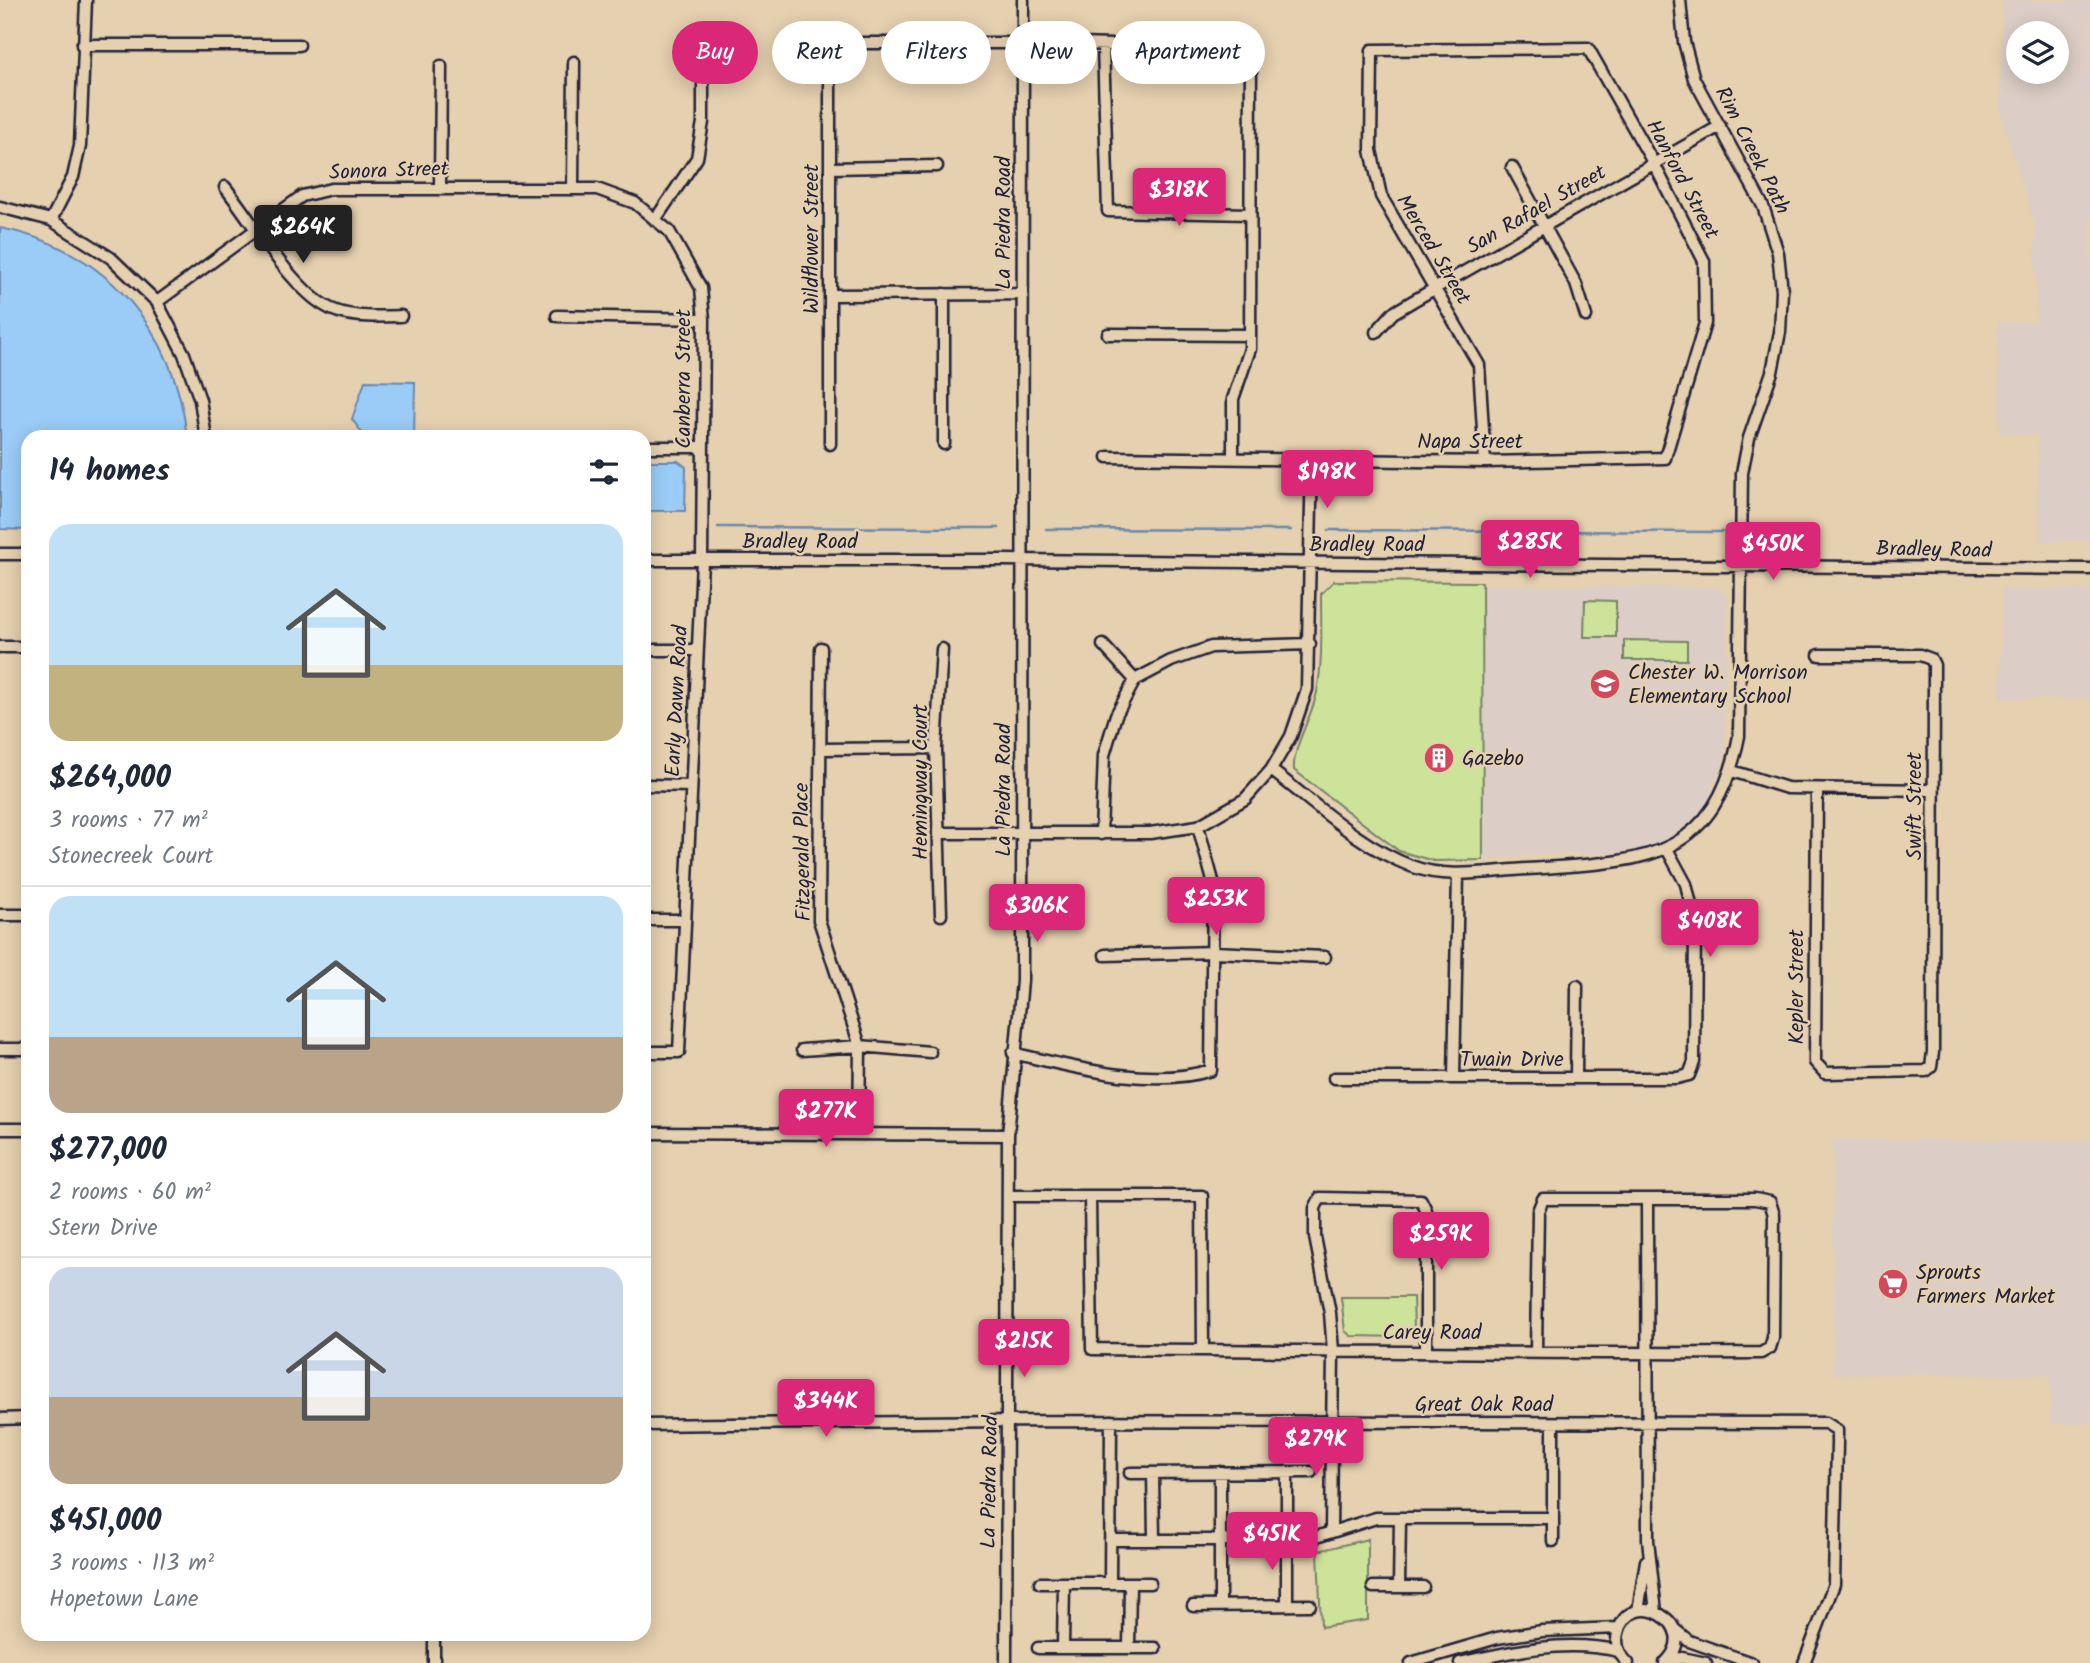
<!DOCTYPE html>
<html lang="en">
<head>
<meta charset="utf-8">
<style>
  body { margin:0; font-family:Kalam,sans-serif; background:#f2f2f3; color:#1f2937; height:100vh; display:flex; flex-direction:column; font-size:26px; white-space:nowrap }
  * { box-sizing:border-box; margin:0 }
  p { font-size:23px; color:#747a83 }
  .icon { flex:none; width:38px; height:38px; fill:none; stroke:currentColor; stroke-width:2; stroke-linecap:round; stroke-linejoin:round }
  .map { position:relative; flex:1; overflow:hidden }
  .details { position:absolute; left:21px; top:430px; width:630px; height:1211px; display:flex; flex-direction:column; background:#fff; border-radius:21px; box-shadow:0 4px 18px #0003 }
  .details>* { flex:none }
  .top-card { position:absolute; left:672px; top:21px; width:665px; height:63px; display:flex; gap:14px }
  .controls { position:absolute; left:2006px; top:21px; display:grid; gap:14px }
  .controls a { display:grid; place-items:center; width:63px; height:63px; border-radius:50%; background:#fff; box-shadow:0 4px 18px #0003; font-size:35px }
  .price { position:absolute; translate:-50% -60px; padding:0 16px; border-radius:7px; background:#db2777; color:#fff; font-size:23px; line-height:46px; filter:drop-shadow(0 2px 4px #0008) }
  .price::after { content:''; position:absolute; left:50%; top:42px; width:21px; height:16px; margin-left:-10px; background:inherit; clip-path:polygon(0 0,100% 0,50% 100%) }
  .price.current { background:#222; color:#fff }
  ul { padding:0; list-style:none }
  li { display:grid; align-content:center; gap:14px; height:371px; padding:0 28px }
  li+li { border-top:2px solid #e0e1e3 }
  li span { display:grid; place-items:center; height:217px; border-radius:21px; color:#555 }
  li>.icon { margin-inline-start:auto }
  span .icon { width:126px; height:126px; fill:#fffc; stroke-width:1 }
  li b { font-size:30px }
  h2 { display:flex; justify-content:space-between; align-items:center; height:84px; padding:0 28px; font-size:30px }
  .pill { padding:0 24px; border-radius:32px; background:#fff; box-shadow:0 4px 18px #0003; font-size:24px; line-height:63px }
  .pill.current { background:#db2777; color:#fff }
  .map>svg:first-child { display:block }
</style>
</head>
<body>
<div class="map">
<svg width="2090" height="1663" viewBox="0 0 2090 1663">
  <rect width="100%" height="100%" fill="#e5d0af"/>
  <filter id="ink" filterUnits="userSpaceOnUse"><feTurbulence type="fractalNoise" baseFrequency=".0143" numOctaves="2"/><feDisplacementMap in="SourceGraphic" scale="14" xChannelSelector="R" yChannelSelector="G"/><feConvolveMatrix kernelMatrix="1 2 1 2 8 2 1 2 1" color-interpolation-filters="sRGB"/></filter>
  <g filter="url(#ink)">
    <path fill="#dccec6" fill-rule="evenodd" d="M 2002,0 L 2090,1 L 2090,541 L 2039,542 L 2038,435 L 2000,434 L 1998,323 L 2037,321 L 2034,222 L 2000,112 ZM 2056,33 L 2056,72 L 2018,72 L 2018,33 Z
      M 1482,585 L 1715,587 L 1728,596 L 1724,762 L 1706,804 L 1692,823 L 1658,844 L 1626,853 L 1550,853 L 1483,860 Z
      M 2001,588 L 2090,589 L 2090,699 L 2000,699 Z
      M 1833,1140 L 2090,1141 L 2090,1424 L 2050,1424 L 2050,1375 L 1833,1374 Z"/>
    <path fill="#cce399" stroke="#77826a" stroke-width="2" d="M 1334,581 L 1482,582 L 1483,860 L 1434,861 L 1399,851 L 1294,770 C 1292,748 1312,717 1317,692 C 1323,660 1321,627 1321,594 Z
      M 1585,600 L 1616,601 L 1616,637 L 1584,637 Z
      M 1624,640 L 1687,641 L 1687,660 L 1624,660 Z
      M 1341,1297 L 1413,1297 L 1414,1329 L 1406,1337 L 1351,1336 L 1345,1331 Z
      M 1368,1539 L 1368,1620 L 1321,1627 L 1318,1551 Z"/>
    <path fill="#9accf7" stroke="#6a88ac" stroke-width="2" d="M 0,228 C 107,249 175,330 187,437 L 28,438 L 28,530 L 0,529 Z
      M 365,381 L 415,382 L 414,437 L 365,437 L 352,419 Z
      M 644,461 L 678,461 L 686,467 L 685,511 L 644,511 Z"/>
    <g fill="none" stroke-linecap="round" stroke-linejoin="round">
      <path stroke="#6a88ac" stroke-width="2.5" d="M 718,527 L 999,528
        M 1046,529 L 1291,530
        M 1329,530 L 1722,532"/>
      <g stroke="#22223b" stroke-width="15">
        <path id="minor" d="M 82,45 L 299,45
          M 1103,45 L 1108,211 L 1250,214
          M 1512,167 L 1576,284 L 1586,316
          M 830,168 L 937,166
          M 225,187 C 252,221 287,281 322,304 C 344,319 376,317 401,316
          M 440,187 L 441,66
          M 573,188 L 574,62
          M 0,207 L 51,220 L 111,258 L 157,302 L 184,354 L 200,400 L 206,438
          M 51,220 L 73,177 L 80,146 L 86,0
          M 655,220 L 697,158 L 703,122 L 703,64
          M 830,295 L 1022,294
          M 157,302 L 302,196 L 331,189 L 597,189 L 635,203 L 669,231 L 701,288 L 704,319 L 702,561 L 679,1052 L 644,1052
          M 557,316 L 704,319
          M 1376,332 L 1393,313 L 1413,301 L 1720,126
          M 1108,334 L 1250,335
          M 830,444 L 830,54 L 847,43 L 1044,43 L 1251,49 L 1250,349 L 1233,399 L 1233,459
          M 944,444 L 944,294
          M 644,447 L 703,447
          M 1108,457 L 1485,462 L 1665,458 L 1705,323 L 1704,261 L 1654,164 L 1588,48 L 1372,50 L 1371,150 L 1381,196 L 1479,365 L 1485,462
          M 0,554 L 28,554
          M 644,560 L 1003,560 L 2090,569
          M 1103,645 L 1135,680
          M 0,647 L 28,647
          M 821,648 L 819,920 L 860,1046 L 859,1133
          M 644,650 L 697,650
          M 820,749 L 936,748
          M 1271,770 C 1315,803 1360,847 1411,866 C 1446,880 1490,871 1527,869 C 1637,861 1714,866 1739,736 L 1742,473 L 1749,438 L 1772,372 L 1780,332 L 1782,291 L 1778,253 L 1763,206 L 1694,79 L 1684,42 L 1680,0
          M 1732,771 L 1787,788 L 1932,790
          M 644,785 L 691,786
          M 1817,790 L 1815,1062 L 1825,1073 L 1926,1071 L 1931,1067 L 1933,1052 L 1934,665 L 1931,659 L 1920,655 L 1819,655
          M 938,833 L 1150,833 L 1198,826 L 1245,799 L 1271,770 L 1291,736 L 1307,689 L 1312,458
          M 1101,834 L 1104,755 L 1116,715 L 1135,680 L 1171,661 L 1211,647 L 1310,644
          M 0,915 L 28,915
          M 941,915 L 936,748 L 942,649
          M 644,920 L 685,920
          M 1105,955 L 1214,952 L 1325,957
          M 0,1049 L 28,1049
          M 802,1050 L 860,1046 L 930,1052
          M 1013,1053 C 1072,1067 1151,1089 1211,1070 L 1213,881 L 1198,826
          M 1334,1078 L 1677,1078 L 1689,1075 L 1694,1062 L 1695,922 L 1686,884 L 1667,849
          M 1454,1078 L 1458,874
          M 1576,1078 L 1577,986
          M 0,1129 L 28,1129
          M 644,1133 L 1008,1135
          M 1010,1196 L 1202,1196 L 1203,1350
          M 1090,1197 L 1092,1349 C 1315,1351 1538,1354 1761,1353 L 1770,1348 L 1773,1338 L 1774,1215 L 1770,1202 L 1755,1199 L 1543,1199 L 1538,1211 L 1536,1352
          M 1647,1200 L 1648,1540 L 1656,1612
          M 0,1419 L 28,1418
          M 1553,1424 L 1553,1541
          M 644,1425 L 1009,1421 L 1826,1423 L 1837,1430 L 1837,1443 L 1834,1584 L 1804,1663
          M 1220,1472 L 1220,1606
          M 1287,1472 L 1287,1605
          M 1130,1473 L 1311,1472
          M 1153,1473 L 1154,1539
          M 1331,1532 L 1333,1351 L 1330,1313 L 1315,1237 L 1315,1208 L 1320,1198 L 1421,1200 L 1426,1210 L 1426,1351
          M 1110,1540 L 1288,1540 L 1316,1537 L 1376,1518 L 1553,1518
          M 1040,1583 L 1150,1583
          M 1110,1583 L 1111,1421
          M 1373,1587 L 1423,1587
          M 1399,1587 L 1400,1518
          M 1193,1606 L 1310,1605
          M 1638,1611 L 1646,1561
          M 1674,1629 L 1689,1641 L 1752,1663
          M 434,1634 L 434,1663
          M 1038,1648 L 1155,1648
          M 1063,1648 L 1064,1583
          M 1129,1648 L 1130,1583
          M 1667,1661 L 1682,1658 L 1706,1663
          M 1006,1663 L 1008,1135 L 1022,981 L 1023,0
          M 1411,1663 L 1497,1638 L 1542,1631 L 1619,1628
          M 1460,1663 C 1513,1651 1565,1639 1619,1651
          M 1628,1663 C 1619,1655 1615,1645 1618,1633 C 1630,1583 1705,1625 1665,1663"/>
      </g>
      <use href="#minor" stroke="#e5d0af" stroke-width="10"/>
    </g>
  </g>
  <defs>
    <g id="school-disc" transform="scale(1.575)"><circle r="9.5" fill="#d1495b" stroke="#e5d0af"/><path d="M0-5L7-2L0 1L-7-2ZM-4 1L0 2.5L4 1V4Q0 6-4 4Z" fill="#fff"/></g>
    <g id="building-disc" transform="scale(1.575)"><circle r="9.5" fill="#d1495b" stroke="#e5d0af"/><path d="M-4-6H4V6H1V3H-1V6H-4ZM-2.5-4.3h1.7v1.8h-1.7ZM.8-4.3h1.7v1.8H.8ZM-2.5-1h1.7V.8h-1.7ZM.8-1h1.7V.8H.8Z" fill="#fff"/></g>
    <g id="supermarket-disc" transform="scale(1.575)"><circle r="9.5" fill="#d1495b" stroke="#e5d0af"/><path d="M-6-5.5h2.5l.6 2H6L4.5 2H-2.5L-4.4-4H-6ZM-1.5 3.2a1.3 1.3 0 1 0 .1 0ZM3 3.2a1.3 1.3 0 1 0 .1 0Z" fill="#fff"/></g>
  </defs>
  <g fill-rule="evenodd">
    <use href="#school-disc" x="1605" y="684"/>
    <use href="#building-disc" x="1439" y="758"/>
    <use href="#supermarket-disc" x="1893" y="1284"/>
  </g>
  <g text-anchor="middle" stroke-width="5" stroke-linejoin="round" paint-order="stroke">
    <g font-size="21" fill="#22223b" stroke="#e5d0af">
      <text transform="translate(1753 150) rotate(63)" y="7">Rim Creek Path</text>
      <text transform="translate(389 170) rotate(-2)" y="7">Sonora Street</text>
      <text transform="translate(1683 179) rotate(62)" y="7">Hanford Street</text>
      <text transform="translate(1536 209) rotate(-30)" y="7">San Rafael Street</text>
      <text transform="translate(1003 223) rotate(-90)" y="7">La Piedra Road</text>
      <text transform="translate(811 239) rotate(-90)" y="7">Wildflower Street</text>
      <text transform="translate(1434 249) rotate(59)" y="7">Merced Street</text>
      <text transform="translate(683 379) rotate(-90)" y="7">Canberra Street</text>
      <text x="1470" y="448">Napa Street</text>
      <text x="800" y="548">Bradley Road</text>
      <text x="1367" y="551">Bradley Road</text>
      <text transform="translate(1934 549) rotate(1)" y="7">Bradley Road</text>
      <text transform="translate(676 701) rotate(-87)" y="7">Early Dawn Road</text>
      <text transform="translate(920 782) rotate(-90)" y="7">Hemingway Court</text>
      <text transform="translate(1003 790) rotate(-90)" y="7">La Piedra Road</text>
      <text transform="translate(1914 806) rotate(-90)" y="7">Swift Street</text>
      <text transform="translate(802 852) rotate(-91)" y="7">Fitzgerald Place</text>
      <text transform="translate(1796 987) rotate(-90)" y="7">Kepler Street</text>
      <text x="1512" y="1066">Twain Drive</text>
      <text x="1432" y="1339">Carey Road</text>
      <text x="1484" y="1411">Great Oak Road</text>
      <text transform="translate(989 1482) rotate(-89)" y="7">La Piedra Road</text>
    </g>
    <g font-size="21" fill="#22223b" stroke="#e5d0af" text-anchor="start">
      <text x="1628" y="679">Chester W. Morrison<tspan x="1628" dy="24">Elementary School</tspan></text>
      <text x="1462" y="765">Gazebo</text>
      <text x="1916" y="1279">Sprouts<tspan x="1916" dy="24">Farmers Market</tspan></text>
    </g>
  </g>
</svg>
<div class="controls">
<a><svg class="icon" aria-label="layers" viewBox="0 0 24 24"><path d="M12 4l9 5-9 5-9-5zM3 14l9 5 9-5"/></svg></a>
</div>
<b class="price" style="left:1179px;top:228px">$318K</b>
<b class="price current" style="left:303px;top:265px">$264K</b>
<b class="price" style="left:1327px;top:510px">$198K</b>
<b class="price" style="left:1530px;top:580px">$285K</b>
<b class="price" style="left:1773px;top:582px">$450K</b>
<b class="price" style="left:1216px;top:937px">$253K</b>
<b class="price" style="left:1037px;top:944px">$306K</b>
<b class="price" style="left:1710px;top:959px">$408K</b>
<b class="price" style="left:826px;top:1149px">$277K</b>
<b class="price" style="left:1441px;top:1272px">$259K</b>
<b class="price" style="left:1024px;top:1379px">$215K</b>
<b class="price" style="left:826px;top:1439px">$344K</b>
<b class="price" style="left:1316px;top:1477px">$279K</b>
<b class="price" style="left:1272px;top:1572px">$451K</b>
<div class="top-card">
<a class="pill current">Buy</a>
<a class="pill">Rent</a>
<a class="pill">Filters</a>
<a class="pill">New</a>
<a class="pill">Apartment</a>
</div>
<section class="details">
<h2>14 homes<svg class="icon" aria-label="filters" viewBox="0 0 24 24"><path d="M4 7h16M4 17h16"/><circle cx="9" cy="7" r="2"/><circle cx="15" cy="17" r="2"/></svg></h2>
<ul>
<li><span style="background:linear-gradient(#bfe0f5 65%,#c2b280 0)"><svg class="icon" aria-label="home" viewBox="0 0 24 24"><path d="M3 11l9-7 9 7M6 9v11h12V9"/></svg></span><div><b>$264,000</b><p>3 rooms · 77 m²</p><p>Stonecreek Court</p></div></li>
<li><span style="background:linear-gradient(#bfe0f5 65%,#b9a48a 0)"><svg class="icon" aria-label="home" viewBox="0 0 24 24"><path d="M3 11l9-7 9 7M6 9v11h12V9"/></svg></span><div><b>$277,000</b><p>2 rooms · 60 m²</p><p>Stern Drive</p></div></li>
<li><span style="background:linear-gradient(#c9d6e8 60%,#b9a48a 0)"><svg class="icon" aria-label="home" viewBox="0 0 24 24"><path d="M3 11l9-7 9 7M6 9v11h12V9"/></svg></span><div><b>$451,000</b><p>3 rooms · 113 m²</p><p>Hopetown Lane</p></div></li>
</ul>
</section>
</div>
</body>
</html>
